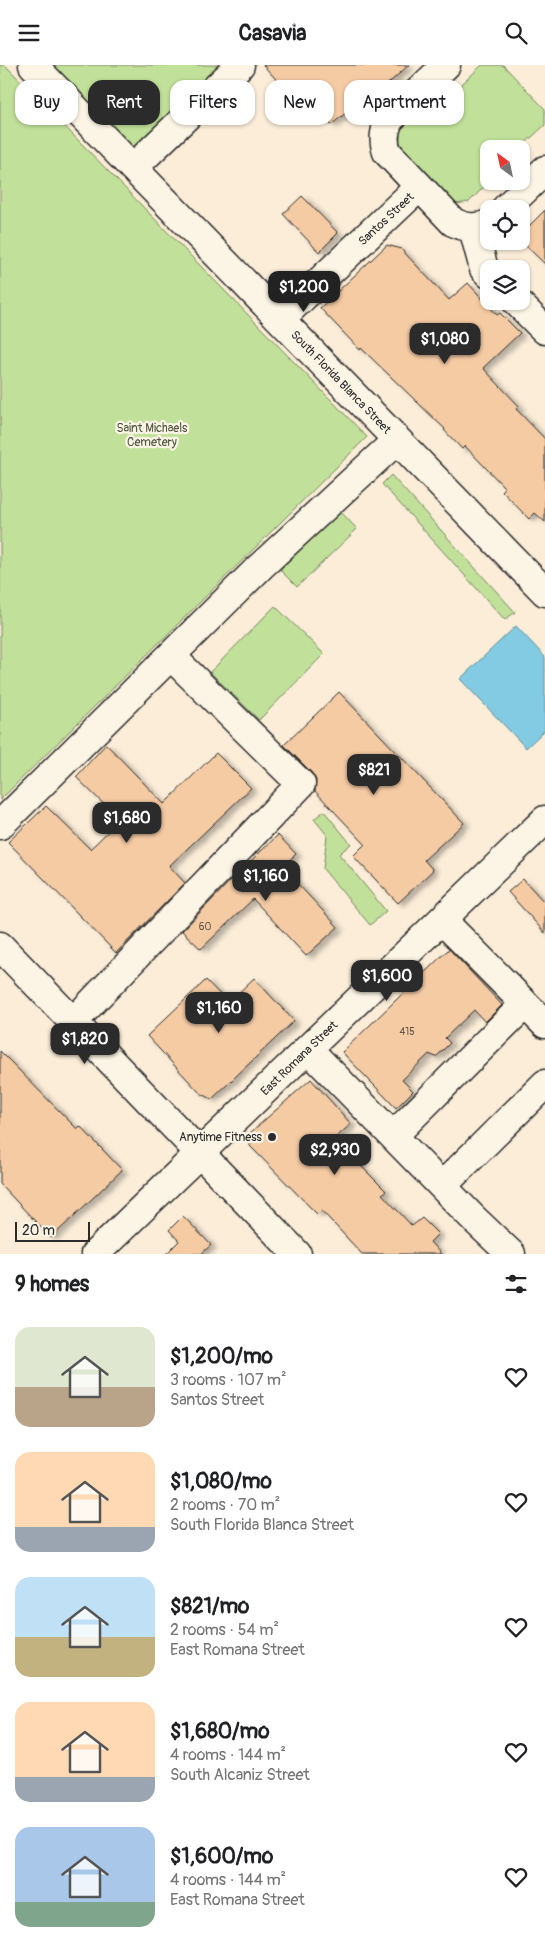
<!DOCTYPE html>
<html lang="en">
<head>
<meta charset="utf-8">
<style>
  body { margin:0; font-family:Pangolin,sans-serif; background:#f6f6f6; color:#202124; height:100vh; display:flex; flex-direction:column; font-size:19px; white-space:nowrap }
  * { box-sizing:border-box; margin:0 }
  p { font-size:16px; color:#757577 }
  .icon { flex:none; width:28px; height:28px; fill:none; stroke:currentColor; stroke-width:2; stroke-linecap:round; stroke-linejoin:round }
  .map { position:relative; height:1189px; overflow:hidden }
  .details { display:flex; flex-direction:column; background:#fff; flex:1 }
  .details>* { flex:none }
  .hud { position:absolute; left:15px; top:15px; width:515px; height:45px; display:flex; gap:10px }
  .needle { width:32px; rotate:327deg }
  .fabs { position:absolute; left:480px; top:75px; display:grid; gap:10px }
  .fabs a { display:grid; place-items:center; width:50px; height:50px; border-radius:10px; background:#fff; box-shadow:0 1px 4px #0004; font-size:25px }
  .scale { position:absolute; left:15px; bottom:12px; width:75px; box-sizing:border-box; padding-left:5px; border:2px solid #2b2b2b; border-top:0; font-size:14px; line-height:18px; white-space:nowrap; color:#2b2b2b; -webkit-text-stroke:4px #fcf5e5; paint-order:stroke }
  .price { position:absolute; translate:-50% -42px; padding:0 11px; border-radius:10px; background:#2b2b2b; color:#fff; font-size:16px; line-height:32px; filter:drop-shadow(0 1px 2px #0008) }
  .price::after { content:''; position:absolute; left:50%; top:30px; width:15px; height:11px; margin-left:-8px; background:inherit; clip-path:polygon(0 0,100% 0,50% 100%) }
  .price.active { background:#222; color:#fff }
  ul { padding:0; list-style:none }
  li { display:flex; align-items:center; gap:15px; height:125px; padding:0 15px }
  li span { display:grid; place-items:center; flex:none; width:140px; height:100px; border-radius:15px; color:#555 }
  li>.icon { margin-inline-start:auto }
  span .icon { width:60px; height:60px; fill:#fffc; stroke-width:1 }
  li b { font-size:21px }
  h2 { display:flex; justify-content:space-between; align-items:center; height:60px; padding:0 15px; font-size:21px }
  .chip { padding:0 18px; border-radius:15px; background:#fff; box-shadow:0 1px 4px #0004; font-size:18px; line-height:45px }
  .chip.active { background:#2b2b2b; color:#fff }
  header { display:flex; justify-content:space-between; align-items:center; height:65px; padding:0 15px; background:#fff; font-size:22px; font-weight:800 }
  .map>svg:first-child { display:block }
</style>
</head>
<body>
<header><svg class="icon" aria-label="menu" viewBox="0 0 24 24"><path d="M4 6h16M4 12h16M4 18h16"/></svg>Casavia<svg class="icon" aria-label="search" viewBox="0 0 24 24"><circle cx="10" cy="10" r="6"/><path d="M15 15l6 6"/></svg></header>
<div class="map">
<svg width="545" height="1189" viewBox="0 0 545 1189">
  <defs>
    <filter id="shadow"><feDropShadow dx="5.5" dy="3" stdDeviation="2.5" flood-color="#0004"/></filter>
  </defs>
  <rect width="100%" height="100%" fill="#fbedd8"/>
  <filter id="ink" filterUnits="userSpaceOnUse"><feTurbulence type="fractalNoise" baseFrequency=".02" numOctaves="2"/><feDisplacementMap in="SourceGraphic" scale="10" xChannelSelector="R" yChannelSelector="G"/><feConvolveMatrix kernelMatrix="1 2 1 2 8 2 1 2 1" color-interpolation-filters="sRGB"/></filter>
  <g filter="url(#ink)">
    <path fill="#c1e099" stroke="#768662" d="M 0,0 L 5,0 L 367,372 L 0,735 Z
      M 50,0 L 219,0 L 132,84 Z
      M 482,0 L 503,0 L 545,44 L 545,60 L 519,84 L 489,84 L 490,116 L 469,137 L 456,139 L 400,82 L 400,65 L 434,33 L 438,34 L 445,40 L 444,36 Z
      M 391,410 L 515,547 L 505,555 L 382,419 Z
      M 340,446 L 357,464 L 297,522 L 280,505 Z
      M 275,541 L 324,589 L 259,655 L 210,607 Z
      M 324,746 L 351,779 L 339,789 L 386,846 L 370,860 L 323,804 L 327,770 L 314,754 Z"/>
    <path fill="#82cbe3" stroke="#5f8b99" d="M 516,561 L 545,592 L 545,665 L 526,683 L 460,614 Z"/>
    <path fill="#f5cba4" stroke="#2b2b2b" filter="url(#shadow)" d="M 263,0 L 409,0 L 382,24 L 379,21 L 331,60 L 291,19 L 285,24 Z
      M 302,131 L 338,168 L 319,187 L 283,149 Z
      M 545,145 L 545,199 L 521,176 L 521,169 Z
      M 387,180 L 401,184 L 449,235 L 468,218 L 497,250 L 500,248 L 520,268 L 483,303 L 519,341 L 516,344 L 545,374 L 545,457 L 535,448 L 529,454 L 502,426 L 505,423 L 465,381 L 462,384 L 444,365 L 445,364 L 361,283 L 360,285 L 320,243 Z
      M 339,627 L 464,758 L 424,795 L 433,805 L 398,838 L 353,791 L 365,779 L 315,726 L 316,715 L 312,708 L 284,680 Z
      M 106,679 L 164,739 L 216,688 L 251,723 L 169,801 L 185,818 L 116,888 L 8,777 L 46,741 L 90,784 L 120,755 L 76,712 Z
      M 278,770 L 296,789 L 282,802 L 338,862 L 306,891 L 253,834 L 201,884 L 182,866 L 239,807 Z
      M 523,814 L 545,838 L 545,868 L 508,827 Z
      M 449,884 L 502,940 L 485,957 L 474,945 L 445,973 L 450,978 L 436,992 L 429,989 L 402,1015 L 413,1026 L 396,1043 L 342,987 Z
      M 254,913 L 294,956 L 212,1034 L 200,1028 L 147,971 L 206,915 L 228,938 Z
      M 0,986 L 77,1064 L 80,1061 L 122,1105 L 51,1173 L 0,1119 Z
      M 311,1014 L 351,1059 L 334,1074 L 386,1126 L 382,1129 L 412,1161 L 422,1153 L 438,1169 L 430,1177 L 441,1189 L 362,1189 L 321,1145 L 317,1149 L 250,1081 L 250,1068 Z
      M 183,1151 L 211,1180 L 201,1189 L 166,1189 L 179,1176 L 169,1165 Z"/>
    <g fill="none" stroke-linecap="round" stroke-linejoin="round">
      <g stroke="#2b2b2b" stroke-width="31">
        <path id="minor" d="M 33,0 L 545,527
          M 446,0 L 389,55 C 384,68 383,75 387,87 L 453,157 C 466,163 475,164 489,159
          M 133,103 L 240,0
          M 505,144 L 545,105
          M 473,163 L 484,204 L 489,209
          M 516,236 L 545,265
          M 280,254 L 419,122
          M 0,760 L 261,501 L 397,375
          M 442,855 L 545,959
          M 0,881 L 297,1189
          M 73,957 L 301,719 L 171,591
          M 308,984 L 475,1155 L 511,1189
          M 393,1071 L 525,939
          M 442,1121 L 545,1019
          M 95,1189 L 545,755"/>
      </g>
      <use href="#minor" stroke="#fcf5e5" stroke-width="28"/>
    </g>
  </g>
  <circle fill="#2b2b2b" stroke="#fcf5e5" stroke-width="2" cx="272" cy="1072" r="5"/>
  <g text-anchor="middle" stroke-width="4.5" stroke-linejoin="round" paint-order="stroke">
    <g font-size="10" fill="#5e5349">
      <text x="205" y="865">60</text>
      <text x="407" y="970">415</text>
    </g>
    <g font-size="12" fill="#2b2b2b" stroke="#fcf5e5">
      <text transform="translate(386 154) rotate(-43)" y="4">Santos Street</text>
      <text transform="translate(341 317) rotate(46)" y="4">South Florida Blanca Street</text>
      <text transform="translate(299 993) rotate(-44)" y="4">East Romana Street</text>
    </g>
    <g font-size="12" fill="#505846" stroke="#fcf5e5">
      <text x="152" y="367">Saint Michaels<tspan x="152" dy="14">Cemetery</tspan></text>
    </g>
    <g font-size="12" fill="#2b2b2b" stroke="#fcf5e5" text-anchor="end">
      <text x="262" y="1076">Anytime Fitness</text>
    </g>
  </g>
</svg>
<div class="fabs">
<a><svg class="needle" viewBox="-14 -14 28 28"><path d="M0-13l5 13h-10z" fill="#e53935"/><path d="M0 13l5-13h-10z" fill="#757577"/></svg></a>
<a><svg class="icon" aria-label="locate" viewBox="0 0 24 24"><circle cx="12" cy="12" r="6"/><path d="M12 2v4M12 18v4M2 12h4M18 12h4"/></svg></a>
<a><svg class="icon" aria-label="layers" viewBox="0 0 24 24"><path d="M12 4l9 5-9 5-9-5zM3 14l9 5 9-5"/></svg></a>
</div>
<div class="scale">20 m</div>
<b class="price active" style="left:304px;top:248px">$1,200</b>
<b class="price" style="left:445px;top:300px">$1,080</b>
<b class="price" style="left:374px;top:731px">$821</b>
<b class="price" style="left:127px;top:779px">$1,680</b>
<b class="price" style="left:266px;top:837px">$1,160</b>
<b class="price" style="left:387px;top:937px">$1,600</b>
<b class="price" style="left:219px;top:969px">$1,160</b>
<b class="price" style="left:85px;top:1000px">$1,820</b>
<b class="price" style="left:335px;top:1111px">$2,930</b>
<div class="hud">
<a class="chip">Buy</a>
<a class="chip active">Rent</a>
<a class="chip">Filters</a>
<a class="chip">New</a>
<a class="chip">Apartment</a>
</div>
</div>
<section class="details">
<h2>9 homes<svg class="icon" aria-label="filters" viewBox="0 0 24 24"><path d="M4 7h16M4 17h16"/><circle cx="9" cy="7" r="2"/><circle cx="15" cy="17" r="2"/></svg></h2>
<ul>
<li><span style="background:linear-gradient(#dfe7d0 60%,#b9a48a 0)"><svg class="icon" aria-label="home" viewBox="0 0 24 24"><path d="M3 11l9-7 9 7M6 9v11h12V9"/></svg></span><div><b>$1,200/mo</b><p>3 rooms · 107 m²</p><p>Santos Street</p></div><svg class="icon" aria-label="heart" viewBox="0 0 24 24"><path d="M12 20l-8-8c-3-5 5-10 8-4 3-6 11-1 8 4z"/></svg></li>
<li><span style="background:linear-gradient(#ffd9b3 75%,#9aa5b1 0)"><svg class="icon" aria-label="home" viewBox="0 0 24 24"><path d="M3 11l9-7 9 7M6 9v11h12V9"/></svg></span><div><b>$1,080/mo</b><p>2 rooms · 70 m²</p><p>South Florida Blanca Street</p></div><svg class="icon" aria-label="heart" viewBox="0 0 24 24"><path d="M12 20l-8-8c-3-5 5-10 8-4 3-6 11-1 8 4z"/></svg></li>
<li><span style="background:linear-gradient(#bfe0f5 60%,#c2b280 0)"><svg class="icon" aria-label="home" viewBox="0 0 24 24"><path d="M3 11l9-7 9 7M6 9v11h12V9"/></svg></span><div><b>$821/mo</b><p>2 rooms · 54 m²</p><p>East Romana Street</p></div><svg class="icon" aria-label="heart" viewBox="0 0 24 24"><path d="M12 20l-8-8c-3-5 5-10 8-4 3-6 11-1 8 4z"/></svg></li>
<li><span style="background:linear-gradient(#ffd9b3 75%,#9aa5b1 0)"><svg class="icon" aria-label="home" viewBox="0 0 24 24"><path d="M3 11l9-7 9 7M6 9v11h12V9"/></svg></span><div><b>$1,680/mo</b><p>4 rooms · 144 m²</p><p>South Alcaniz Street</p></div><svg class="icon" aria-label="heart" viewBox="0 0 24 24"><path d="M12 20l-8-8c-3-5 5-10 8-4 3-6 11-1 8 4z"/></svg></li>
<li><span style="background:linear-gradient(#a9c7e8 75%,#7fa58c 0)"><svg class="icon" aria-label="home" viewBox="0 0 24 24"><path d="M3 11l9-7 9 7M6 9v11h12V9"/></svg></span><div><b>$1,600/mo</b><p>4 rooms · 144 m²</p><p>East Romana Street</p></div><svg class="icon" aria-label="heart" viewBox="0 0 24 24"><path d="M12 20l-8-8c-3-5 5-10 8-4 3-6 11-1 8 4z"/></svg></li>
</ul>
</section>
</body>
</html>
